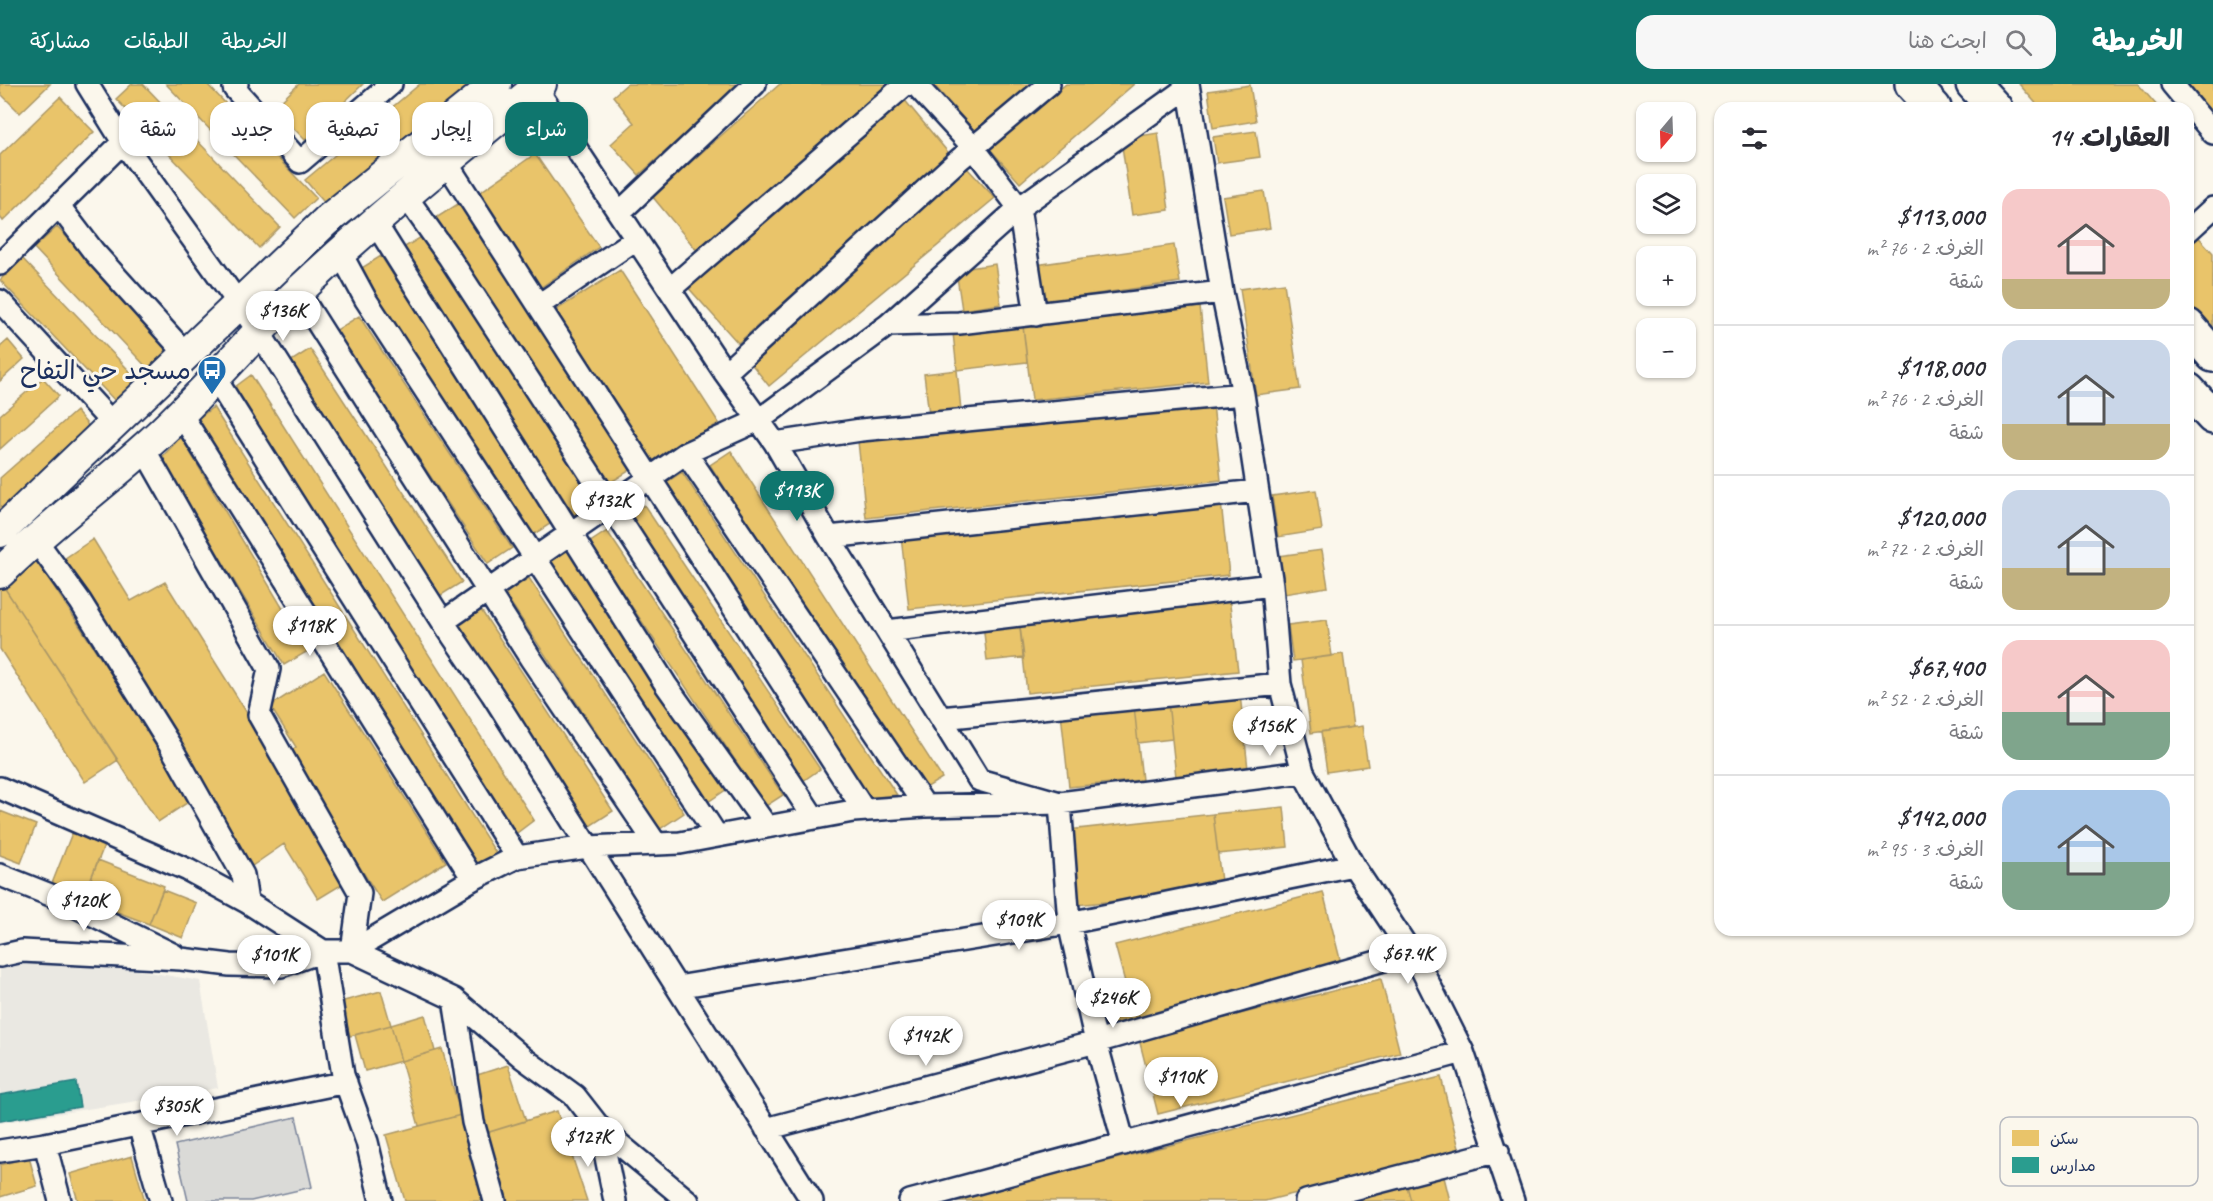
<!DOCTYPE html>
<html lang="ar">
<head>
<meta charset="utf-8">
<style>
  body { margin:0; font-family:Caveat,"Playpen Sans Arabic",sans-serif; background:#f7f7f7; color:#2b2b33; direction:rtl; height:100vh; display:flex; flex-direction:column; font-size:22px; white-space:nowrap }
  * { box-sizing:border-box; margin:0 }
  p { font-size:20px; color:#7c7c81 }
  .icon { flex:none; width:33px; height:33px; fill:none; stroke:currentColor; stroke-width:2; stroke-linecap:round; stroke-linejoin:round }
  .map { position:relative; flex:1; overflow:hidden; direction:ltr }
  .panel { position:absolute; left:1714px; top:18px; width:480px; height:834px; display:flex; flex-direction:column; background:#fff; border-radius:18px; box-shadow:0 2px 4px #0004; direction:rtl }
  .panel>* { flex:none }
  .guide { position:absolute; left:18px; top:18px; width:570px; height:54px; direction:rtl; display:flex; gap:12px }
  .needle { width:39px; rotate:199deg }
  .controls { position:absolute; left:1636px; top:18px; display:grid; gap:12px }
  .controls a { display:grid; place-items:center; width:60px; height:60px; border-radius:12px; background:#fff; box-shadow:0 2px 4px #0004; font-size:30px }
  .price { position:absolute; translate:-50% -51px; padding:0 14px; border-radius:21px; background:#fff; color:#222; font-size:20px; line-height:39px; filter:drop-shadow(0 2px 3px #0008) }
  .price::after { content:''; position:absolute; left:50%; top:36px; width:18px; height:14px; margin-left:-9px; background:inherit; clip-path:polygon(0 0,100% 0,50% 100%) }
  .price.selected { background:#0f766e; color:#fff }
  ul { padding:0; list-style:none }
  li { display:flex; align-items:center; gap:18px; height:150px; padding:0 24px }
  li+li { border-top:2px solid #e1e1e2 }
  li span { display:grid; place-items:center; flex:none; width:168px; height:120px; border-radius:18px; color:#555 }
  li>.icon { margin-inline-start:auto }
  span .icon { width:72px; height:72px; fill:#fffc; stroke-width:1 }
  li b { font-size:26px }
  h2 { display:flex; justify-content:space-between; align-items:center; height:72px; padding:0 24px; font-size:26px }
  .pill { padding:0 21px; border-radius:18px; background:#fff; box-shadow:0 2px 4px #0004; font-size:21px; line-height:54px }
  .pill.selected { background:#0f766e; color:#fff }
  header { display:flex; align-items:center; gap:36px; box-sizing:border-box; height:84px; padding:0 30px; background:#0f766e; color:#fff }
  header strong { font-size:28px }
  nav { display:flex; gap:33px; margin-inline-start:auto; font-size:21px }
  .search { width:420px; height:54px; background:#f7f7f7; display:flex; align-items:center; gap:15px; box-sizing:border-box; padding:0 21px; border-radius:18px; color:#7c7c81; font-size:22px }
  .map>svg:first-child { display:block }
</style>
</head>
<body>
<header>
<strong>الخريطة</strong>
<div class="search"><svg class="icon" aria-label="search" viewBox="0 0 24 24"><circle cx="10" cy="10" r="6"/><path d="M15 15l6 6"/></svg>ابحث هنا</div>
<nav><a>الخريطة</a><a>الطبقات</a><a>مشاركة</a></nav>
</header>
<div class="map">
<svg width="2213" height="1117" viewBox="0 0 2213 1117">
  <rect width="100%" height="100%" fill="#fbf7ec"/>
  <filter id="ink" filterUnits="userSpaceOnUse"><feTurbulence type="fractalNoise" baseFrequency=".0167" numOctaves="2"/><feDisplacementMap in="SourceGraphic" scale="12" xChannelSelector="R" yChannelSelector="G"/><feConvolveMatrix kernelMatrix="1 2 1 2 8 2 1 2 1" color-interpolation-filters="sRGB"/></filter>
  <g filter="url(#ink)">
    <path fill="#eae8e2" d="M 62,873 L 200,897 L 218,1004 L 0,1039 L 0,882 Z"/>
    <path fill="#dadad7" stroke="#7a849a" stroke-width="1.5" d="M 296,1033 L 312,1103 L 251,1117 L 188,1117 L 175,1061 Z"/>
    <path fill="#e9c46a" stroke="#ab9766" stroke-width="1.5" d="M 0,0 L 50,0 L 20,29 L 0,9 Z
      M 132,0 L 143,0 L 280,143 L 259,164 L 116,15 Z
      M 166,0 L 207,0 L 316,114 L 295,134 Z
      M 299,0 L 363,0 L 305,56 L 274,24 Z
      M 420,0 L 478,0 L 329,124 L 305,96 Z
      M 627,0 L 741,0 L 639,91 L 611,60 L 634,39 L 613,12 Z
      M 780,0 L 892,0 L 699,169 L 652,112 Z
      M 933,0 L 1039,0 L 979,52 Z
      M 1066,0 L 1134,0 L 1020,99 L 990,65 Z
      M 2019,0 L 2138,0 L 2159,24 L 2040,24 Z
      M 2185,0 L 2213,0 L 2213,29 Z
      M 1250,1 L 1256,37 L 1213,44 L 1208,7 Z
      M 60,13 L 94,48 L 3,137 L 0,133 L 0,71 Z
      M 903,14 L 951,72 L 738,259 L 685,200 Z
      M 1256,47 L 1260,73 L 1217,79 L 1213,53 Z
      M 1158,49 L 1169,126 L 1132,131 L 1121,55 Z
      M 535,70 L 599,163 L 540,204 L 476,111 Z
      M 967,84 L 995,114 L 769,302 L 750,278 Z
      M 1264,107 L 1270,144 L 1229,150 L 1223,113 Z
      M 461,118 L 632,385 L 608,400 L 436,134 Z
      M 57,143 L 176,268 L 153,290 L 34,164 Z
      M 2194,148 L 2213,169 L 2213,249 L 2188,224 L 2188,153 Z
      M 428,149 L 599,416 L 574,431 L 403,164 Z
      M 1174,161 L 1180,198 L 1041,218 L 1036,181 Z
      M 381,172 L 553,438 L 528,454 L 357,187 Z
      M 22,174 L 142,300 L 119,321 L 0,196 Z
      M 995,180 L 1001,220 L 962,226 L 956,186 Z
      M 620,186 L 719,339 L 653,382 L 553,228 Z
      M 1284,199 L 1300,305 L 1256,311 L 1240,205 Z
      M 1200,223 L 1208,298 L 1032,316 L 1023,242 Z
      M 359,232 L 512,464 L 488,480 L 335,247 Z
      M 1023,242 L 1027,278 L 957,286 L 953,249 Z
      M 8,256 L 24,275 L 0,297 L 0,263 Z
      M 310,265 L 462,498 L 438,513 L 285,281 Z
      M 957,286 L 961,326 L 929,330 L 924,290 Z
      M 251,291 L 534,736 L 513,752 L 231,306 Z
      M 43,294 L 59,312 L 0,365 L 0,331 Z
      M 1213,320 L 1221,396 L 866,434 L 858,357 Z
      M 213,323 L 496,769 L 474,785 L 193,339 Z
      M 76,327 L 92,346 L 0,428 L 0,394 Z
      M 181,353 L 308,567 L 284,581 L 161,374 Z
      M 731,367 L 942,694 L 921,707 L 710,381 Z
      M 682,388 L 897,711 L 867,714 L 665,399 Z
      M 1316,406 L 1322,446 L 1278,453 L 1272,412 Z
      M 1221,418 L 1229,491 L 909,525 L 901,452 Z
      M 644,421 L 820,685 L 803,697 L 627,433 Z
      M 607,447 L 783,711 L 766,722 L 589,459 Z
      M 93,455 L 131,517 L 165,498 L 351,795 L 318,815 L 284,760 L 252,782 L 61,477 Z
      M 568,466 L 727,705 L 705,720 L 546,480 Z
      M 1322,466 L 1328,503 L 1284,510 L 1278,472 Z
      M 35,474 L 193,715 L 158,738 L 0,497 Z
      M 529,494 L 684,729 L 660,745 L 505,510 Z
      M 0,497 L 118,676 L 85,698 L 0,565 Z
      M 1229,513 L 1238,587 L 1027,609 L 1019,535 Z
      M 481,526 L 613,727 L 590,742 L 459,541 Z
      M 1019,535 L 1024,573 L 987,577 L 983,539 Z
      M 1327,536 L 1332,572 L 1293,577 L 1288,541 Z
      M 1343,570 L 1353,643 L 1311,649 L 1301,576 Z
      M 324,587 L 446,778 L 382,818 L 287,669 L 296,663 L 270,622 Z
      M 1240,610 L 1248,685 L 1176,693 L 1168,618 Z
      M 1168,618 L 1172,655 L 1138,659 L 1134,622 Z
      M 1134,622 L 1142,696 L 1069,703 L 1061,629 Z
      M 1362,642 L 1368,682 L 1327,688 L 1321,648 Z
      M 1284,723 L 1288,763 L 1218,770 L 1213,730 Z
      M 0,727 L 36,741 L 21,779 L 0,771 Z
      M 1213,730 L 1222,806 L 1076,821 L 1068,746 Z
      M 72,749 L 104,762 L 83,815 L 51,802 Z
      M 98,776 L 164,802 L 149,840 L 83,815 Z
      M 163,806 L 196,819 L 183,854 L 149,840 Z
      M 1323,808 L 1342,883 L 1099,944 L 1089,907 L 1125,898 L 1115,861 Z
      M 1381,895 L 1400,969 L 1158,1030 L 1139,955 Z
      M 381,907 L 391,941 L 350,952 L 340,918 Z
      M 425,931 L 435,967 L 401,977 L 391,941 Z
      M 391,941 L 401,977 L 365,987 L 355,951 Z
      M 442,965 L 461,1031 L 419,1042 L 401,977 Z
      M 508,981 L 526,1037 L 486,1049 L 468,994 Z
      M 1441,993 L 1460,1068 L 1265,1117 L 948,1117 Z
      M 557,1027 L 587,1117 L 508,1117 L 486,1049 Z
      M 461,1031 L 485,1117 L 405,1117 L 386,1051 Z
      M 132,1072 L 145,1117 L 78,1117 L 70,1090 Z
      M 29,1073 L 37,1102 L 0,1113 L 0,1081 Z
      M 1444,1093 L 1450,1117 L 1411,1117 L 1407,1102 Z
      M 1407,1102 L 1411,1117 L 1346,1117 Z"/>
    <path fill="#2a9d8f" stroke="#267c80" stroke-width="1.5" d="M 76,998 L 80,1023 L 0,1037 L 0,1011 Z"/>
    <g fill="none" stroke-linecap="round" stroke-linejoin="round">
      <g stroke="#1b2f5e" stroke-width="26">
        <path id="street" d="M 87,0 L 123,58 L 259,248 L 443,538 L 492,610 L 812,1117
          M 237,0 L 234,4 L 300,78 L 391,0
          M 915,0 L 973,63 L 1019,124 L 1036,231
          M 2172,0 L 2213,49
          M 536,4 L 725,289 L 775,359 L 829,453 L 979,696 L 1060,719 L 1069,839 L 1096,958 L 1124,1060
          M 446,78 L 864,726
          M 405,111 L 449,173 L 814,734
          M 59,122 L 94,168 L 187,271
          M 620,128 L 755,0
          M 374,137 L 666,601 L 767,743
          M 2188,147 L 2213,124
          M 340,168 L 366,216 L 717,752
          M 0,180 L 123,58
          M 670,205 L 906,0
          M 298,208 L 531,575 L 656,760
          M 0,217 L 112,339
          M 539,221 L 636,155
          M 888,241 L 959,239 L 1222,208
          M 725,289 L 954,80 L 1049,0
          M 215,294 L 517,773
          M 181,330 L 473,795
          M 775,359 L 861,346 L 1243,310
          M 144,365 L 269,585 L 259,631 L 360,809 L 352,867 L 473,795 L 517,773 L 588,763 L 680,759 L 853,727 L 925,722 L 1060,719 L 1303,688 L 1280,600 L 1272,501 L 1243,310 L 1222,208 L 1188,0
          M 686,369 L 925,722
          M 829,453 L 1257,407
          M 35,455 L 80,517 L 171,663 L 243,791 L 247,818
          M 443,538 L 686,369 L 759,336 L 888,241 L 1019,124 L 1188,3
          M 887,547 L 1272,501
          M 941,634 L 1280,600
          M 1303,688 L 1353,781 L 1421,884 L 1463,968 L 1513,1117
          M 0,704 L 188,786 L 247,818 L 323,867 L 352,867 L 454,915 L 523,974 L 575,1012 L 600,1044 L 688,1117
          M 0,791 L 63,816 L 174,871
          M 0,872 L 22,867 L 181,875 L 230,881 L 281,882 L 323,867 L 343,991 L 367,1058 L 381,1117
          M 677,903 L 1069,839 L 1353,781
          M 454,915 L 473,1038 L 495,1117
          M 139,1041 L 161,1117
          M 600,1044 L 615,1117
          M 766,1045 L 1096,958 L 1412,868
          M 45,1060 L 60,1117
          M 0,1067 L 45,1060 L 346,998
          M 910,1117 L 1463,968
          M 1306,1117 L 1498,1067"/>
      </g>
      <g stroke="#1b2f5e" stroke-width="34">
        <path id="secondary" d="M 0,448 L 326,137 L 496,0
          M 0,489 C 45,444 96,407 144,364 C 200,315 246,257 300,206 C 377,133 459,67 541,0"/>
      </g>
      <g stroke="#1b2f5e" stroke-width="38">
        <path id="primary" d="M 1912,0 L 1934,24
          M 1973,0 L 1995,24
          M 2188,242 L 2213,271
          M 2188,306 L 2213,333"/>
      </g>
      <use href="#street" stroke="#fbf7ec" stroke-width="21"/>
      <use href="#secondary" stroke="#fbf7ec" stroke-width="30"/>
      <use href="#primary" stroke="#fbf7ec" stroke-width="33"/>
    </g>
  </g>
  <defs>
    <g id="bus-pin" transform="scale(1.5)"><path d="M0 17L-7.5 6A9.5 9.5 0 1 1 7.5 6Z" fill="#1f6fb2" stroke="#fbf7ec"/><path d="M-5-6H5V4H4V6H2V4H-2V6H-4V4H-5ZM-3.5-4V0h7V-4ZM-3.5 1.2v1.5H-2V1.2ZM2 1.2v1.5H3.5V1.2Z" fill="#fff"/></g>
  </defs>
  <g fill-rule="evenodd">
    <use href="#bus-pin" x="212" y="286"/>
  </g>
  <g text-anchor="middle" stroke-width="6" stroke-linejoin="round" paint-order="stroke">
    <g font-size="26" fill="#1b2f5e" stroke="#fbf7ec" text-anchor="end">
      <text x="191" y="295">مسجد حي التفاح</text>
    </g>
  </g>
  <rect x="2000" y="1033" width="198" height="69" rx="9" fill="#fbf7ec" stroke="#b8bbc1" stroke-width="1.5"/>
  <rect x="2012" y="1046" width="27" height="16" fill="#e9c46a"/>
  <rect x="2012" y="1073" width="27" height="16" fill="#2a9d8f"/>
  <g font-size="16" fill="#1b2f5e">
    <text x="2050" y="1060">سكن</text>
    <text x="2050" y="1087">مدارس</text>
  </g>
</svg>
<div class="controls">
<a><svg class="needle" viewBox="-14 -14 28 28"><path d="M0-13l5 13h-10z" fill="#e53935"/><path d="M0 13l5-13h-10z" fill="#7c7c81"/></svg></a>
<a><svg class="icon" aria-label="layers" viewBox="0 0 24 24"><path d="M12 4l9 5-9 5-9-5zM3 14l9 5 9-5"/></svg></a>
<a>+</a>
<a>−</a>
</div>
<b class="price" style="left:283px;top:258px">$136K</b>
<b class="price selected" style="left:797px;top:438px">$113K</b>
<b class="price" style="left:608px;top:448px">$132K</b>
<b class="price" style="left:310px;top:573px">$118K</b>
<b class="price" style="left:1270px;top:673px">$156K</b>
<b class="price" style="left:84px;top:848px">$120K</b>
<b class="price" style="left:1019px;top:867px">$109K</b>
<b class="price" style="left:1408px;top:901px">$67.4K</b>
<b class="price" style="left:274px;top:902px">$101K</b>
<b class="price" style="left:1113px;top:945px">$246K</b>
<b class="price" style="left:926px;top:983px">$142K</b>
<b class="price" style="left:1181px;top:1024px">$110K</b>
<b class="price" style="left:177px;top:1053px">$305K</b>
<b class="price" style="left:588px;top:1084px">$127K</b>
<div class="guide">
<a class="pill selected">شراء</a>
<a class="pill">إيجار</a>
<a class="pill">تصفية</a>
<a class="pill">جديد</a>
<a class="pill">شقة</a>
</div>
<section class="panel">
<h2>العقارات: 14<svg class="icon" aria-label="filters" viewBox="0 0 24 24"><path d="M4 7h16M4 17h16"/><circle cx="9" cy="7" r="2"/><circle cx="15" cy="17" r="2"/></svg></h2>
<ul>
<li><span style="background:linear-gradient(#f6c9c9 75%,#c2b280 0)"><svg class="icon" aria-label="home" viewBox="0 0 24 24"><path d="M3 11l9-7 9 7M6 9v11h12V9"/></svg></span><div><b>$113,000</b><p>الغرف: 2 · 76 m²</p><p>شقة</p></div></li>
<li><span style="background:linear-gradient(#c9d6e8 70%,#c2b280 0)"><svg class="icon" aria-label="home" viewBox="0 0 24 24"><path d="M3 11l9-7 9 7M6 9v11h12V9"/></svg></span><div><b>$118,000</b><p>الغرف: 2 · 76 m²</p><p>شقة</p></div></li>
<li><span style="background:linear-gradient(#c9d6e8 65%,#c2b280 0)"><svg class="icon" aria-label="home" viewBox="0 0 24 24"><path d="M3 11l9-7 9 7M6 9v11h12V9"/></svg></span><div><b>$120,000</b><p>الغرف: 2 · 72 m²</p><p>شقة</p></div></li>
<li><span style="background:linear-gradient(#f6c9c9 60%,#7fa58c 0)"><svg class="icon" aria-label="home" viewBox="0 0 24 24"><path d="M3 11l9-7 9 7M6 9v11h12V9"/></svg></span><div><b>$67,400</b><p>الغرف: 2 · 52 m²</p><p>شقة</p></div></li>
<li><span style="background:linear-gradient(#a9c7e8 60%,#7fa58c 0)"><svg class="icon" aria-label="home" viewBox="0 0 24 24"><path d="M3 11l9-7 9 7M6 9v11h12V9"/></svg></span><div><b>$142,000</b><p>الغرف: 3 · 95 m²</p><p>شقة</p></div></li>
</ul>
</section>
</div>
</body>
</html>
